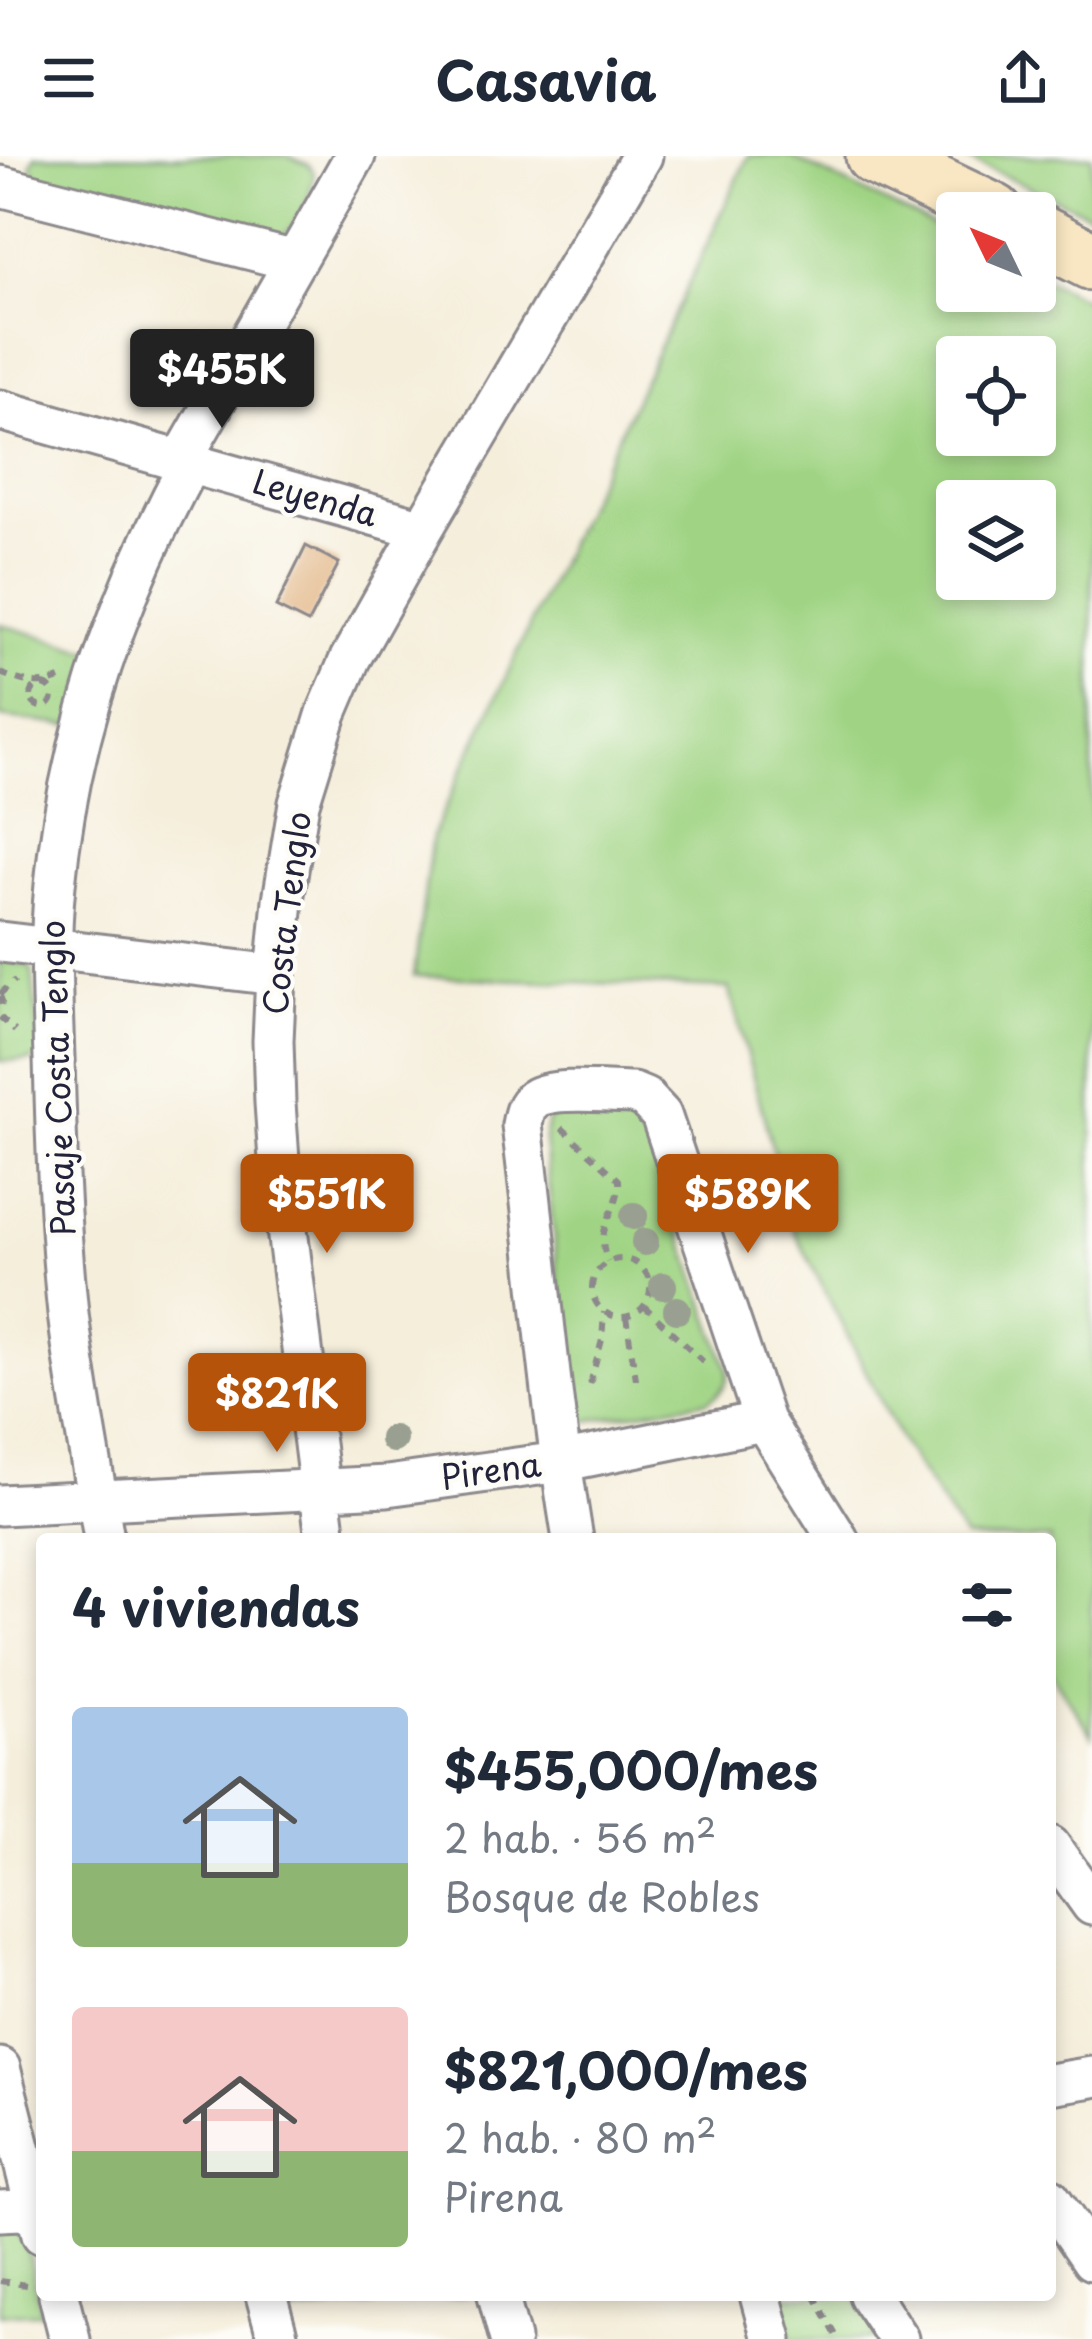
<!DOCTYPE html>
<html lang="es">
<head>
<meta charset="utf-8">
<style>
  body { margin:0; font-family:"Playpen Sans",sans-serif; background:#f2f2f3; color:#1f2937; height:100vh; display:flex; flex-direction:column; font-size:45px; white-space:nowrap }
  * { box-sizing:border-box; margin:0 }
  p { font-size:39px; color:#747a83 }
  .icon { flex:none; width:66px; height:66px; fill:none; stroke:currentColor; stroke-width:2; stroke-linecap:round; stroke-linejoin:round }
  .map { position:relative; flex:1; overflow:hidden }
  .drawer { position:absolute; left:36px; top:1377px; width:1020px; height:768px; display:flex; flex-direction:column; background:#fff; border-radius:12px; box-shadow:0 6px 18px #0003 }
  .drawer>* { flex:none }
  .needle { width:78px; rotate:313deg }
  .tools { position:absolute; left:936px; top:36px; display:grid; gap:24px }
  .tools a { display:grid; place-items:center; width:120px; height:120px; border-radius:12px; background:#fff; box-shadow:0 6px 18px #0003; font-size:60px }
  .price { position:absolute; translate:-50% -102px; padding:0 27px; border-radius:12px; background:#b45309; color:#fff; font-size:39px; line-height:78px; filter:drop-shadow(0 3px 6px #0008) }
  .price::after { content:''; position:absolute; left:50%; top:72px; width:36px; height:27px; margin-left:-18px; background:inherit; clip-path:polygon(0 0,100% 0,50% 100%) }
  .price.current { background:#222; color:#fff }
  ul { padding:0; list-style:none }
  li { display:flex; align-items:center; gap:36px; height:300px; padding:0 36px }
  li span { display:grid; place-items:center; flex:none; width:336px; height:240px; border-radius:12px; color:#555 }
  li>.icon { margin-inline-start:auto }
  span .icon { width:144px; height:144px; fill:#fffc; stroke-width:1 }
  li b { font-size:51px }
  h2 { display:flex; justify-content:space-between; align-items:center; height:144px; padding:0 36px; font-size:51px }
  header { display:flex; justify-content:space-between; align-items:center; height:156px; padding:0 36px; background:#fff; font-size:54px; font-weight:700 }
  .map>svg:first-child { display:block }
</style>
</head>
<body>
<header><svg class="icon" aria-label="menu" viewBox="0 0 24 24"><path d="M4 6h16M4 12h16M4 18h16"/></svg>Casavia<svg class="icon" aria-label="share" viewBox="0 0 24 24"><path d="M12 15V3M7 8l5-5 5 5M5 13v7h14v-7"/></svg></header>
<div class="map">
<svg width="1092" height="2183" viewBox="0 0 1092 2183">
  <rect width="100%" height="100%" fill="#fdfcf7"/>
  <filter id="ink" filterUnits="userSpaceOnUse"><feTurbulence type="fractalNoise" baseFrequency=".00833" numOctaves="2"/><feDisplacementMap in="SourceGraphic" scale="24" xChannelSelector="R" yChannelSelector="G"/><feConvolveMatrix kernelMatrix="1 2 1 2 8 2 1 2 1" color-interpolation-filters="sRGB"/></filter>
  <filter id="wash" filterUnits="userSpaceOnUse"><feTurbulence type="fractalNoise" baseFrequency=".004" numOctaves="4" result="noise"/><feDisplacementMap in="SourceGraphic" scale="48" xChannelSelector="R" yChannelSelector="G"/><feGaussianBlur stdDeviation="2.7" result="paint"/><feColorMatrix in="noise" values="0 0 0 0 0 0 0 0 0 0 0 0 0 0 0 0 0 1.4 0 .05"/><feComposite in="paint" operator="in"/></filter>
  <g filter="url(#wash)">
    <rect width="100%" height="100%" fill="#f5eedb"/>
    <path fill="#a0d484" stroke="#617b60" stroke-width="3" fill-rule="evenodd" d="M 35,0 L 288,0 L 309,9 L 314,17 C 312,37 299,71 280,81 C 274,84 267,85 260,87 L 37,22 L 31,10 Z
      M 748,0 L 789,0 L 957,81 L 957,135 L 1035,135 L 1035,119 L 1092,147 L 1092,1579 L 1050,1515 L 1050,1383 L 965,1383 L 902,1287 L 795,1076 L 729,832 L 414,820 L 432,680 ZM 957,201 L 1035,201 L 1035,279 L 957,279 ZM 957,345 L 1035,345 L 1035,423 L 957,423 Z
      M 960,0 L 1092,0 L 1092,59 Z
      M 0,468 L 94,496 L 72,570 L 0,561 Z
      M 0,804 L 27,809 L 32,814 L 41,904 L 0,905 Z
      M 563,951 L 629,954 L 643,970 L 728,1213 C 729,1228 720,1238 707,1245 L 580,1266 L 565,1191 L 544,983 L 548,964 Z
      M 0,2072 L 12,2073 L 17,2076 L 28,2093 L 41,2157 L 0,2158 Z
      M 283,2139 L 469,2139 L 288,2158 Z
      M 780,2139 L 854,2139 L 883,2183 L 792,2183 Z"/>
    <g id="blocks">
      <path fill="#deab74" d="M 306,390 L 339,407 L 308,467 L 276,451 Z"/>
    </g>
  </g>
  <g filter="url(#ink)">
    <use href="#blocks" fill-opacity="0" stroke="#8c888b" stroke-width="3"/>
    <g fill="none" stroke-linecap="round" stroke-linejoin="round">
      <g stroke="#8c888b" stroke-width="45">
        <path id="minor" d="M 0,30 L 295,105
          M 0,254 L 423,373
          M 182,303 L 355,0
          M 0,786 L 276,819
          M 0,1349 L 387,1330 L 560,1306 L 764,1265
          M 104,1383 C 92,1308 77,1233 68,1157 C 59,1073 56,987 54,902 C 52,844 49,787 55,729 C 69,580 120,436 191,305
          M 326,1383 L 280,1018 L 275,947 L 273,885 L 276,819 L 283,744 L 299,647 L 327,557 L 350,503 L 423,373 L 642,0
          M 573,1383 C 550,1247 539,1107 522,969 C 524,959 525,950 534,943 C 553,930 609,937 633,937 L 645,942 L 661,959 L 764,1265 L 838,1383
          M 1050,1690 L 1092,1749
          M 0,1912 L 42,2078
          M 1050,1928 L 1092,1921
          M 1050,2042 L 1092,2104
          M 0,2055 L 42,2053
          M 59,2139 L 70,2183
          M 266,2139 L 278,2183
          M 498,2139 L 510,2183
          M 760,2139 L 772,2183
          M 869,2139 L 898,2183"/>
      </g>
      <g stroke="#8c888b" stroke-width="63">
        <path id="secondary" d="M 875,0 L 994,57
          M 1035,76 L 1092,105"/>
      </g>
      <path stroke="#8c888b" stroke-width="6" stroke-dasharray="9 9" stroke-linecap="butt" d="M 0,517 C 21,525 38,532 60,523
        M31 540a11 11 0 1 1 22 0a11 11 0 1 1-22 0Z
        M 0,838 L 15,824
        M 0,840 L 2,845 L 0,854
        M 0,861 L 15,875
        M 562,972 L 619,1024 C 621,1055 592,1070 608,1106
        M592 1132a29 29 0 1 1 58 0a29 29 0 1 1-58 0Z
        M 644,1150 L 707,1209
        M 626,1161 L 637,1229
        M 590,1228 L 602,1184 L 604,1156
        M 0,2125 L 26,2129
        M 814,2139 L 838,2183"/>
      <use href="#minor" stroke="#fff" stroke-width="39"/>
      <use href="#secondary" stroke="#f9e7c3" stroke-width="57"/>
    </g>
    <g fill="#99a091">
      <circle cx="634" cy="1060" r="14"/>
      <circle cx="645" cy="1086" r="14"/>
      <circle cx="663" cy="1130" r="14"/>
      <circle cx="677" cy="1154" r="14"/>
      <circle cx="393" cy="1283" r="14"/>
    </g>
  </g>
  <g text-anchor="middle" stroke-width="9" stroke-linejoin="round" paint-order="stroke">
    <g font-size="33" fill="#22223b" stroke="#fdfcf7">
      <text transform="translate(315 342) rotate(16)" y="12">Leyenda</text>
      <text transform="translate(287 757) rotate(-83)" y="12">Costa Tenglo</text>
      <text transform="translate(58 922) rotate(-92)" y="12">Pasaje Costa Tenglo</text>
      <text transform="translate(491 1315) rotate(-8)" y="12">Pirena</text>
    </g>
  </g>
</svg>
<div class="tools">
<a><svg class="needle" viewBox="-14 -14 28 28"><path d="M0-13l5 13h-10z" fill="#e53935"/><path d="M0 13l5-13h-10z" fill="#747a83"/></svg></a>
<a><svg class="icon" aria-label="locate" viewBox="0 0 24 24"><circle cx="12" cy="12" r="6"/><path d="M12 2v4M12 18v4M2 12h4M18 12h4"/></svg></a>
<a><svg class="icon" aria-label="layers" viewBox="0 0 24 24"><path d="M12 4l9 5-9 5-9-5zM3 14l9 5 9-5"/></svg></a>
</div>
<b class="price current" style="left:222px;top:275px">$455K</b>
<b class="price" style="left:327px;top:1100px">$551K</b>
<b class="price" style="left:748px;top:1100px">$589K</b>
<b class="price" style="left:277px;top:1299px">$821K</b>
<section class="drawer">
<h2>4 viviendas<svg class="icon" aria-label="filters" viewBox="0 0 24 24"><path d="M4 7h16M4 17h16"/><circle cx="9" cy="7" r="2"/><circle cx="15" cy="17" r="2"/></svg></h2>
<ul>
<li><span style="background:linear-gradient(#a9c7e8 65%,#8fb573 0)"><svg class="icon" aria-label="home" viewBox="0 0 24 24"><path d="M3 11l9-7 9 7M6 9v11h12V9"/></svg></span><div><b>$455,000/mes</b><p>2 hab. · 56 m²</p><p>Bosque de Robles</p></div></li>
<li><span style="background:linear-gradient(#f6c9c9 60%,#8fb573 0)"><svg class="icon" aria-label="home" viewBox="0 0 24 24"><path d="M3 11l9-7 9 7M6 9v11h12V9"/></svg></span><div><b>$821,000/mes</b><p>2 hab. · 80 m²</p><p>Pirena</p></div></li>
</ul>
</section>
</div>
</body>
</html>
